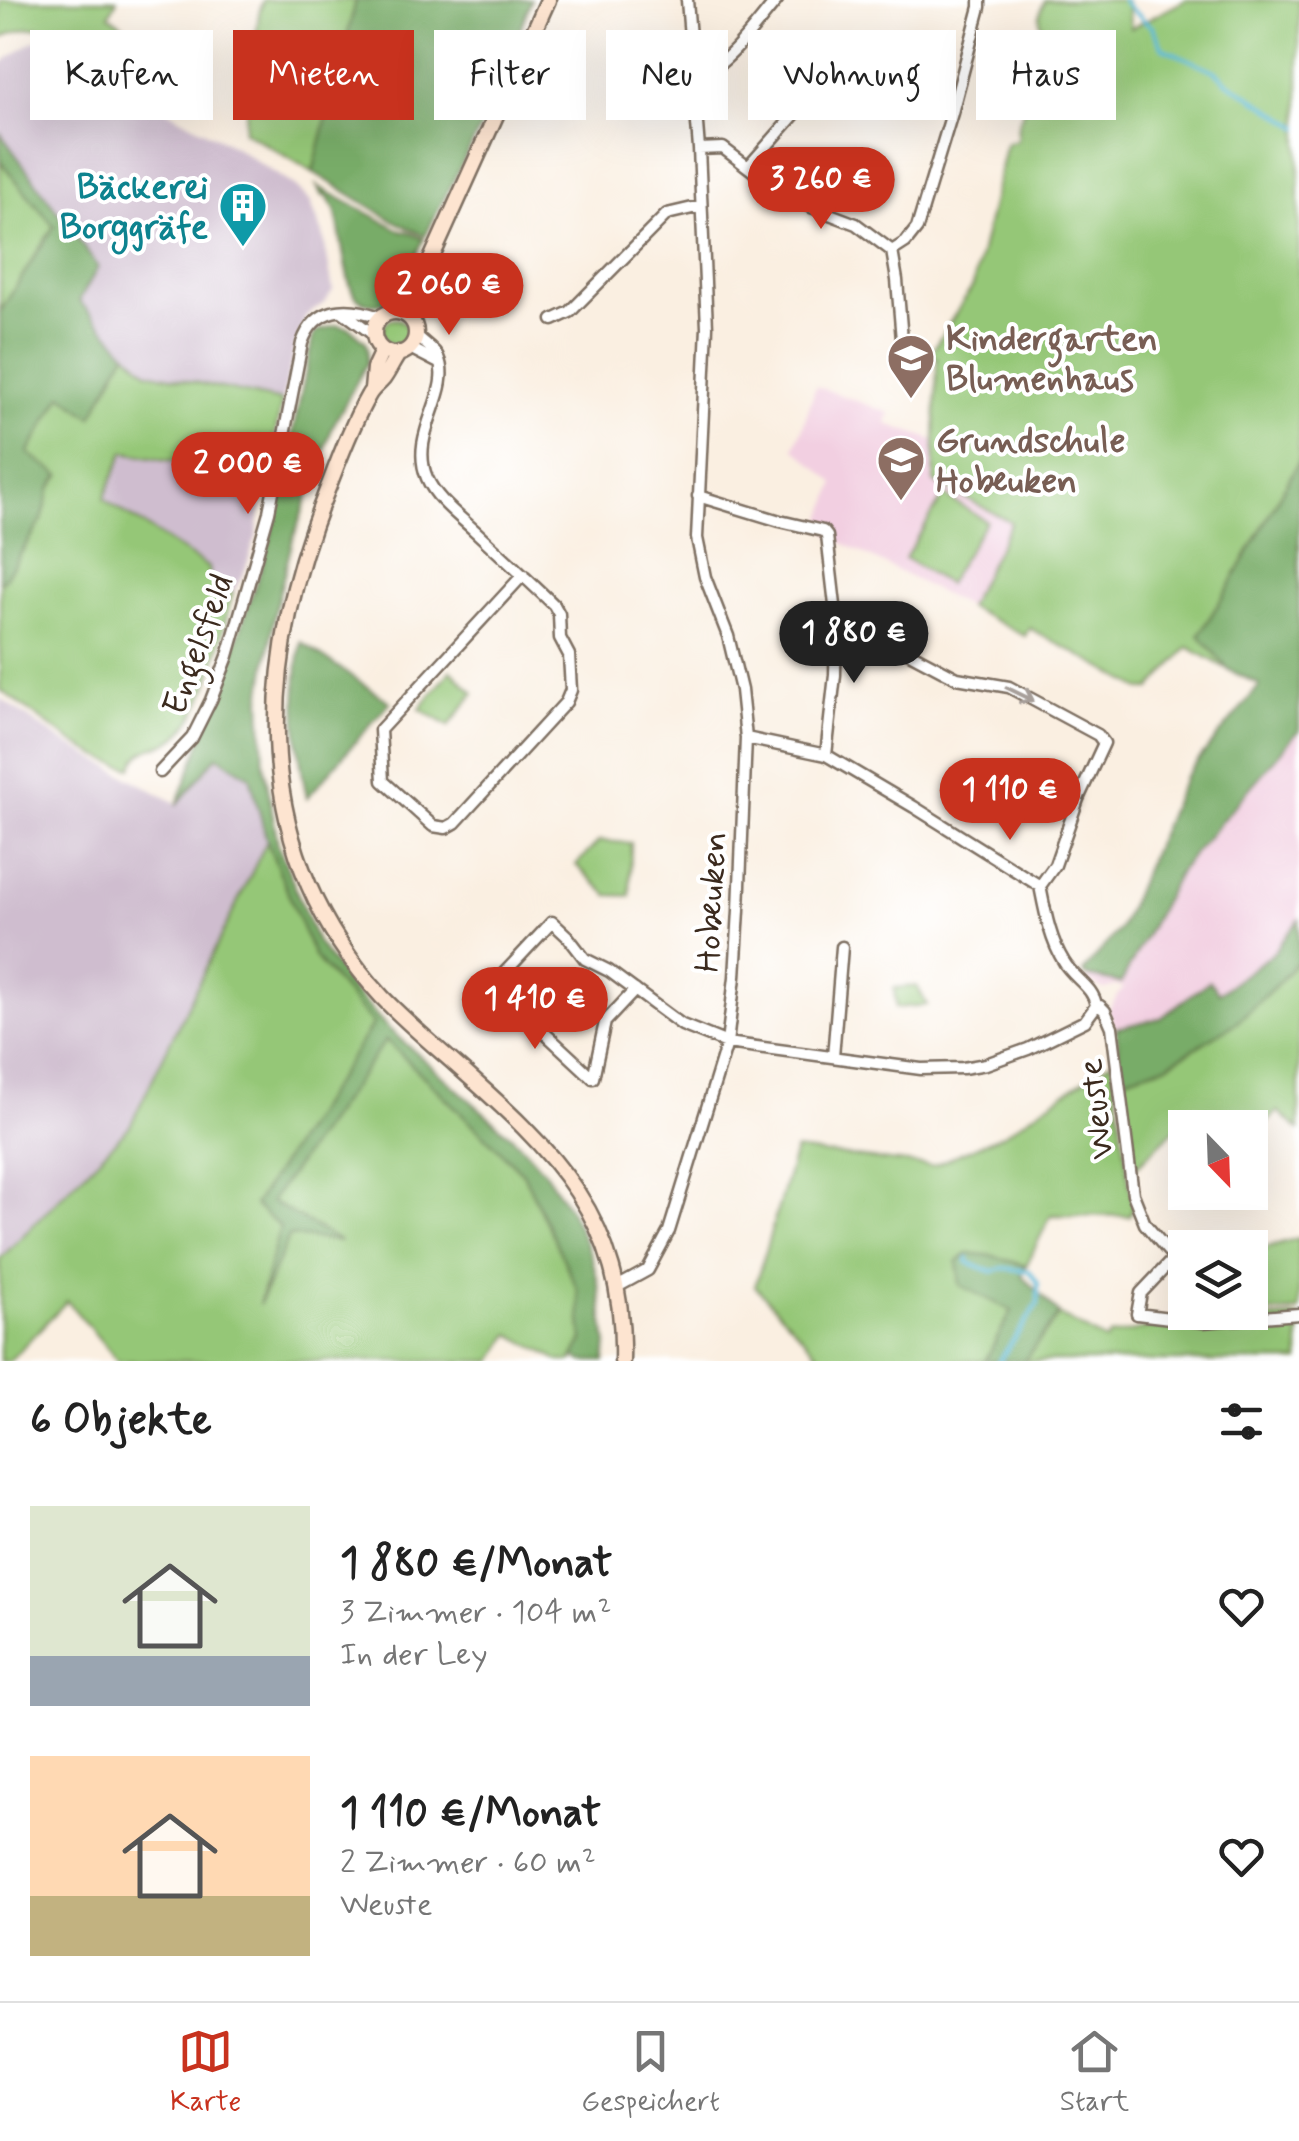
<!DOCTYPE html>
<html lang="de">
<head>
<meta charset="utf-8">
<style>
  body { margin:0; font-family:Mynerve,sans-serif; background:#f6f6f6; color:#222; height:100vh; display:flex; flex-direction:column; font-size:38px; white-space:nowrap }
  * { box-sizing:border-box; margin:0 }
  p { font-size:32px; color:#767676 }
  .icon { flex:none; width:55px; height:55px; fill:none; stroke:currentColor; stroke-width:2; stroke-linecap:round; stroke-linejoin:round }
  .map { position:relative; height:1361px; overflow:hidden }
  .panel { display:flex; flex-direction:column; background:#fff; flex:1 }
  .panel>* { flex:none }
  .guide { position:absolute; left:30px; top:30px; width:1240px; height:90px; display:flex; gap:20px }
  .needle { width:65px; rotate:157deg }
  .buttons { position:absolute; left:1168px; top:1110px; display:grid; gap:20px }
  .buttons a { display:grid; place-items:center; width:100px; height:100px; border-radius:0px; background:#fff; box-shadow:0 10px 40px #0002; font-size:50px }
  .price { position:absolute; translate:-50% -85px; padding:0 22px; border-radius:35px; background:#c8321e; color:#fff; font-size:32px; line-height:65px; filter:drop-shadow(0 2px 5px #0008) }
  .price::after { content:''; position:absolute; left:50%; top:60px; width:30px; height:22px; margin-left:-15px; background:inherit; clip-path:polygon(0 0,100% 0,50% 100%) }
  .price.current { background:#222; color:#fff }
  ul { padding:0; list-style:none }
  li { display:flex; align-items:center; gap:30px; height:250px; padding:0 30px }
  li span { display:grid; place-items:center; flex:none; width:280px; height:200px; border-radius:0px; color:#555 }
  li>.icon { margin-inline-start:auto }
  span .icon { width:120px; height:120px; fill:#fffc; stroke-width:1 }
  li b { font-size:42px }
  h2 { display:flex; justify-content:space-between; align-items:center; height:120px; padding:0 30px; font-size:42px }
  .chip { padding:0 35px; border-radius:0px; background:#fff; box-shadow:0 10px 40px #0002; font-size:35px; line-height:90px }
  .chip.current { background:#c8321e; color:#fff }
  .tab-bar { display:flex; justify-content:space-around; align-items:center; height:140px; border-top:2px solid #e0e0e0; background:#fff; font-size:28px; color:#767676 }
  .tab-bar a { display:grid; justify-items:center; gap:5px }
  .tab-bar .current { color:#c8321e }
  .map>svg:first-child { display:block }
</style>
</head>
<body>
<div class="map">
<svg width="1299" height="1361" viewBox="0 0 1299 1361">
  <rect width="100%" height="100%" fill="#fff"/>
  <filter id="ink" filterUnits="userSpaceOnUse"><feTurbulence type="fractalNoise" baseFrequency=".01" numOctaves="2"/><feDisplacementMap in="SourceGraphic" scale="20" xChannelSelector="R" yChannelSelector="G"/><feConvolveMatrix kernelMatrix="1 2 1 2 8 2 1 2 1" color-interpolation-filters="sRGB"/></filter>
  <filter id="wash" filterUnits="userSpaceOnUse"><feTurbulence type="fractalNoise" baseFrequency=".0048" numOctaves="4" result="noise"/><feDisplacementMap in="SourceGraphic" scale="40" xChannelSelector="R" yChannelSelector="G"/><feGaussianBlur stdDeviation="2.25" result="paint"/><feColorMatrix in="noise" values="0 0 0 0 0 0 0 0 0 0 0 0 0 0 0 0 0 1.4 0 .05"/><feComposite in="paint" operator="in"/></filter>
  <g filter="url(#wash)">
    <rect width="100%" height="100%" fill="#faefe1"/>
    <path fill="#f2cfe1" d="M 816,386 L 890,413 L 887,424 L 934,440 L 934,482 L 1011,521 L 968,607 L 831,537 L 821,524 L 835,483 L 794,448 L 802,429 Z
      M 1299,730 L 1299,920 L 1272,954 L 1218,993 L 1209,981 L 1161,1018 L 1116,1028 L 1108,1010 L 1124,987 L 1115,986 L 1104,989 L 1088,981 L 1087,976 L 1121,982 L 1180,870 Z"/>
    <path fill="#cfbdcf" d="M 33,41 L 55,44 L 97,73 L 235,147 L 296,187 L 310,201 L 323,234 L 333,290 L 325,302 L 306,316 L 295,344 L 282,401 L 147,372 L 79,301 L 98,266 L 0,133 L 0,66 L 7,59 Z
      M 123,452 L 266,478 L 256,537 L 245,570 L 233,593 L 104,500 Z
      M 0,698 L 62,741 L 178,804 L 217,758 L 250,776 L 267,841 L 130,1126 L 0,1259 Z"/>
    <path fill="#95c777" stroke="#68784a" stroke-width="2.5" d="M 0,0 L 117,0 L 109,15 L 128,29 L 105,61 C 70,36 43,13 0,39 Z
      M 263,0 L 357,0 L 313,172 L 244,131 L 259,14 Z
      M 1045,0 L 1126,0 L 1131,28 L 1186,0 L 1299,0 L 1299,461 L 1229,587 L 1199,635 L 1229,670 L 1188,647 L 1151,689 L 1141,689 L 1029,628 L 1025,636 L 968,607 L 1011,522 L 934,482 L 937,358 L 930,354 L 973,286 L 1006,143 L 1017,140 L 1018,125 L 1048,43 C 1041,25 1035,19 1045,0 Z
      M 0,161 L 54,226 L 0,312 Z
      M382 332a13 13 0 1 1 26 0a13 13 0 1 1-26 0Z
      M 126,352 L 148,372 L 282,401 L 266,478 L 124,452 L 104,499 L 209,568 L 210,578 L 233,593 C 221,634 211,702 181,733 C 164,752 143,740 132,768 C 87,760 38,716 0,690 L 0,581 L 3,581 L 42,520 L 50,489 L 60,476 L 28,454 L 62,394 L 92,416 Z
      M 944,495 L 986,521 L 947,584 L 905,558 Z
      M 451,670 L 474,693 L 449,726 L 420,709 Z
      M 267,841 L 314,956 L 386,1039 L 523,1173 L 578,1290 L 583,1340 L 572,1361 L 560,1361 L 510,1334 L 493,1361 L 118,1361 L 67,1301 L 9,1361 L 0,1361 L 0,1259 L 130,1126 Z
      M 599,841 L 631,843 L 630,896 L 608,895 L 576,865 Z
      M 1299,960 L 1299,1130 L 1278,1111 L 1250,1142 L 1250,1128 L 1211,1127 L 1194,1110 L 1133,1170 L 1121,1079 L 1167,1065 L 1236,1023 L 1276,985 Z
      M 917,986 L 927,1005 L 896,1008 L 894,988 Z
      M 1112,1061 L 1133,1208 L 1130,1216 L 1051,1215 L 1026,1266 L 994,1256 L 961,1285 L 1012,1311 L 985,1361 L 825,1361 L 755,1286 L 795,1150 L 932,1166 L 1004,1134 Z
      M 1299,1238 L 1299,1311 L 1198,1319 L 1190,1314 L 1250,1312 L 1250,1252 Z
      M 1059,1315 L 1106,1341 L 1109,1336 L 1180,1322 L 1299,1317 L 1299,1361 L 1024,1361 Z"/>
    <path fill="#78ac68" stroke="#5a6b43" stroke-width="2.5" d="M 356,0 L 531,0 L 491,107 L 425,236 L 390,219 L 313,172 Z
      M 0,133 L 98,267 L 79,301 L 126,352 L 92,417 L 62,395 L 28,453 L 60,475 L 50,489 L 42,520 L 3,581 L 0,581 L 0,312 L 54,226 L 0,161 Z
      M 317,186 L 404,232 L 407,231 L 424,239 C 413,260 401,304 374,304 C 366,304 359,301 354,294 C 345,280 341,230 335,210 L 326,195 L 323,196 Z
      M 337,325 L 350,328 L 366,342 L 368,349 L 367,363 L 333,426 L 293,539 L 275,611 L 261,699 L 264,763 L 278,845 L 317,942 L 353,990 L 389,1029 L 521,1145 L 545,1172 L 570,1210 L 591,1255 L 599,1286 L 607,1345 L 605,1361 L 583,1361 L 575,1357 L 572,1361 L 583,1340 L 578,1290 L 523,1173 L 386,1040 L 271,1201 L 339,1241 L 289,1236 L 259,1305 L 280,1227 L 254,1205 L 373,1024 L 314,956 L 267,841 L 250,776 L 217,756 L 177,805 L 215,705 L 269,545 L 313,337 L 317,331 Z
      M 1299,461 L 1299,730 L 1180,870 L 1121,983 L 1087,976 L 1083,972 L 1120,928 L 1184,778 L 1260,685 L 1229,670 L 1199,635 L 1229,587 Z
      M 301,642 L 390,702 L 307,798 C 296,746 292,694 301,642 Z
      M 1299,920 L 1299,960 L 1276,985 L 1236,1023 L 1167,1065 L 1121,1079 L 1116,1028 L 1161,1018 L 1209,981 L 1219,993 L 1272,954 Z
      M 968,1253 L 994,1256 L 1026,1266 L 1022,1275 L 1059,1314 L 1024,1361 L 985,1361 L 1012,1311 L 960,1285 L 957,1262 Z"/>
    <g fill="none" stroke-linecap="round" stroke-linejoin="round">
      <path stroke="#59b9d8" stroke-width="4" d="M 1123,0 L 1125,4 L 1152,27 L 1163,48 L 1215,71 L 1226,81 L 1299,127
        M 968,1258 L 967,1262 L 993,1272 L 1003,1268 L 1030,1271 L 1038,1283 L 1038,1304 L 999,1361"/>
    </g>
  </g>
  <g filter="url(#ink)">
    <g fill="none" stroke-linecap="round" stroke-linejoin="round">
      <g stroke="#7e6f62" stroke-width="15">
        <path id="street" d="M 694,77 C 723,73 758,22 777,0
          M 699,149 L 723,148 L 790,199 L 856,224 L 892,251 L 897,280 L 902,340
          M 749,166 L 833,71
          M 892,251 L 906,242 L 917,228 L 952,113 L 980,7 L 980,0
          M 343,312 L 374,335
          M 553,320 L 570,312 L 667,214 L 701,206
          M 416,335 C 422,342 435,349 438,357 C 454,393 408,433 427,478 C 436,499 458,515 474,530 C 501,555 528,580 554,605 L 559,614 L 560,638 L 569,655 L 571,690 L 566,702 L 455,823 L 446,828 L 433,826 L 383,781 L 380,730 L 523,575
          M 410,348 L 439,363
          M 698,496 L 780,521 L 823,531 L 827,536 L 836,614 L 835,675 L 826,755
          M 836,614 L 957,678 L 1009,687 L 1098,735 L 1104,743 L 1078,799 L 1055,865 L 1040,886
          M 746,738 L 826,755 L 914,807 L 1040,886 C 1045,911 1050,940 1064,962 C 1073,978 1094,987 1096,1006 L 1100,1006 L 1105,1011 L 1112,1027 L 1133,1194 L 1145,1224 L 1174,1258 L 1141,1293 L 1137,1314 L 1203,1322 L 1299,1314
          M 160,772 L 192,738 L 211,700 L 228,656 L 269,512 L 302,343 C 315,306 347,305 380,317
          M 635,990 L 605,1022 L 593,1078 L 493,985 L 552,922 L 568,937 L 585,959 L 609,971 L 682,1025 L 727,1043 L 921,1069 L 963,1068 L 986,1064 L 1028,1049 L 1085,1021 L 1096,1006
          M 833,1057 L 842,947
          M 617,1287 L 648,1270 L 669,1231 L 727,1043 L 735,977 L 739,910 L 746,738 L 741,690 L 728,636 L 705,577 L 697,538 L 707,327 L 699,149 L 687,0"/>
      </g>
      <g stroke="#7e6f62" stroke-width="19">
        <path id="secondary" d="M374 333a21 21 0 1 1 42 0a21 21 0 1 1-42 0Z
          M 399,312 L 409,291 L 423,277 L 548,0
          M 412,320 L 421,298 L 422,278
          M 399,353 C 393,361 389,371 383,379 C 378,385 372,388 368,396 C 351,426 339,460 326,493 C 257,667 248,851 382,997 C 405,1021 430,1042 455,1064 C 554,1151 626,1219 622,1361
          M 372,390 L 374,368 L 382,351"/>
      </g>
      <use href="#street" stroke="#fff" stroke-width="10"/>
      <use href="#secondary" stroke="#fde4d0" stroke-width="14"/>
    </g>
    <defs><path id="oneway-shaft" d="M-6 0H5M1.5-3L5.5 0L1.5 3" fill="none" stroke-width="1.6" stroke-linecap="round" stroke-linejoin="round" transform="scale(2.5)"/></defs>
    <use stroke="#a79f9a" href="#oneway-shaft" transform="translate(1020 694) rotate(26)"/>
  </g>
  <defs>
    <g id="building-pin" transform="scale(2.5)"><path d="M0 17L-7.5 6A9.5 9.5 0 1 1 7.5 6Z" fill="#0f9aa8" stroke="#fff"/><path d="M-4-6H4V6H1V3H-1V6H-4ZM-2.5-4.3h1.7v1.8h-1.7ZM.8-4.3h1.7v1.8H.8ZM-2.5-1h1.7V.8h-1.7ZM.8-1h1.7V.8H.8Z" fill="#fff"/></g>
    <g id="school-pin" transform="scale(2.5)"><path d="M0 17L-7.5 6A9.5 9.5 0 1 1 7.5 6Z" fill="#8d6e63" stroke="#fff"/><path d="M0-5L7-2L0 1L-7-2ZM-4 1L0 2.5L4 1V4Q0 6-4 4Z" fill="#fff"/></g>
  </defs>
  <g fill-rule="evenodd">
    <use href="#building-pin" x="243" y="206"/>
    <use href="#school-pin" x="911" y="358"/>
    <use href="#school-pin" x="901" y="460"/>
  </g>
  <g text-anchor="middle" stroke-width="8" stroke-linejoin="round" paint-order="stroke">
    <g font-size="35" font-weight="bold" fill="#0d838f" stroke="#fff" text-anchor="end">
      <text x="208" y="198">Bäckerei<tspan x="208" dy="40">Borggräfe</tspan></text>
    </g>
    <g font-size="35" font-weight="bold" fill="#785e54" stroke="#fff" text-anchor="start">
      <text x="946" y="350">Kindergarten<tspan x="946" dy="40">Blumenhaus</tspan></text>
      <text x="936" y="452">Grundschule<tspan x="936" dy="40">Hobeuken</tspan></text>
    </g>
    <g font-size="35" fill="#3b2a1e" stroke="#fff">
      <text transform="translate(197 644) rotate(-70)" y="12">Engelsfeld</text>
      <text transform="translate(710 902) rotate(-87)" y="12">Hobeuken</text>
      <text transform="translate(1095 1109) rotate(-97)" y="12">Weuste</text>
    </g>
  </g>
</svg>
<div class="buttons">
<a><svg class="needle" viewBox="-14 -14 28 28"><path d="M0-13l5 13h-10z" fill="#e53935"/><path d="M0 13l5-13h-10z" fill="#767676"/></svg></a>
<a><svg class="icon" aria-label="layers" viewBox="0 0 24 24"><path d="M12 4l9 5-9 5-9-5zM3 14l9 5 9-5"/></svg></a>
</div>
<b class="price" style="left:821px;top:232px">3 260 €</b>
<b class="price" style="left:449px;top:338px">2 060 €</b>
<b class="price" style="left:248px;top:517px">2 000 €</b>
<b class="price current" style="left:854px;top:686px">1 880 €</b>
<b class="price" style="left:1010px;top:843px">1 110 €</b>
<b class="price" style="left:535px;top:1052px">1 410 €</b>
<div class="guide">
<a class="chip">Kaufen</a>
<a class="chip current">Mieten</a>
<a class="chip">Filter</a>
<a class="chip">Neu</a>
<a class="chip">Wohnung</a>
<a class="chip">Haus</a>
</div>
</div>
<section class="panel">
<h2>6 Objekte<svg class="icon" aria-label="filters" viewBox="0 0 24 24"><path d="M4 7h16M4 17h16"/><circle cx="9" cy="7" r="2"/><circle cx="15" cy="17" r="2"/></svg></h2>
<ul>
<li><span style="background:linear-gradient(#dfe7d0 75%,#9aa5b1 0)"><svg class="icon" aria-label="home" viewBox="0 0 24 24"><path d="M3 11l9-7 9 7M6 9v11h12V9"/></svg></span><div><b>1 880 €/Monat</b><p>3 Zimmer · 104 m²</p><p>In der Ley</p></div><svg class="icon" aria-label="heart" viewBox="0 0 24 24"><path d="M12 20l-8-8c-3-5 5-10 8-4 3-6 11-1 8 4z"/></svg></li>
<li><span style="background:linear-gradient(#ffd9b3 70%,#c2b280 0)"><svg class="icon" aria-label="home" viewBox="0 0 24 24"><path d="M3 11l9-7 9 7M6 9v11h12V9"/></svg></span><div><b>1 110 €/Monat</b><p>2 Zimmer · 60 m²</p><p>Weuste</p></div><svg class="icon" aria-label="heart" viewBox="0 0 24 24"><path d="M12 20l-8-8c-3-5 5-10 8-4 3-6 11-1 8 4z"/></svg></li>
</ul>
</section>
<nav class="tab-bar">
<a class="current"><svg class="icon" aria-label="map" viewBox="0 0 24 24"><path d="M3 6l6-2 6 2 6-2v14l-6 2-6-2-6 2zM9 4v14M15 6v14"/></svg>Karte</a>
<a><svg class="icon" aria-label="saved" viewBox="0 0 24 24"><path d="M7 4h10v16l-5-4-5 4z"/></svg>Gespeichert</a>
<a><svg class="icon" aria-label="home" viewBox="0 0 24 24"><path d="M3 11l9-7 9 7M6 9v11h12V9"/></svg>Start</a>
</nav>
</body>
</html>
